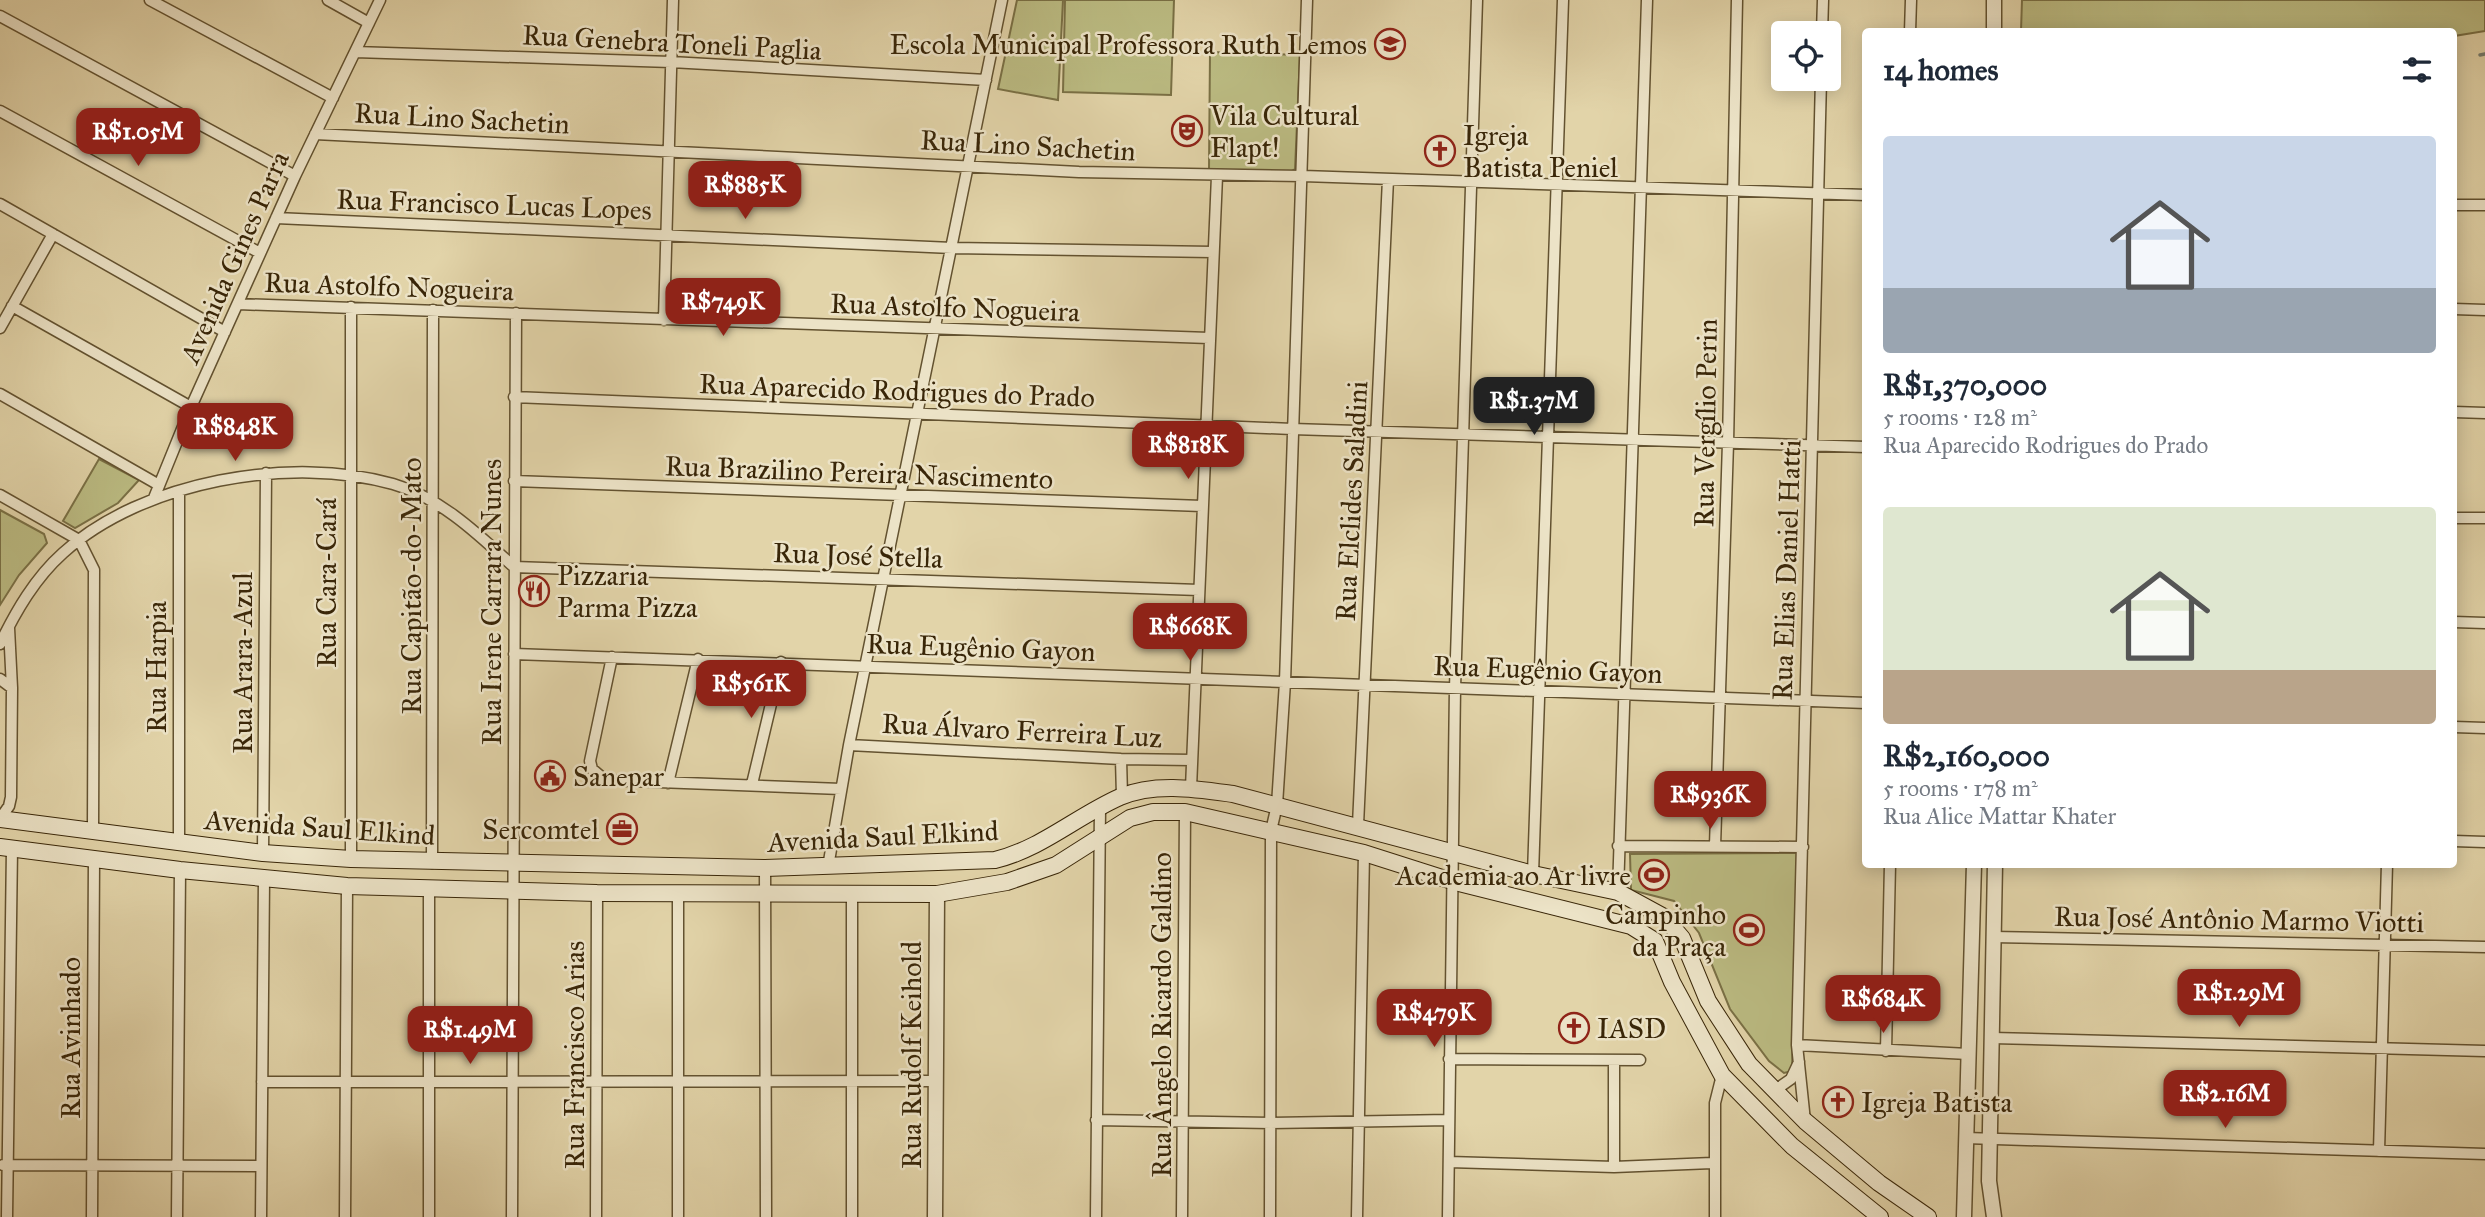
<!DOCTYPE html>
<html lang="en">
<head>
<meta charset="utf-8">
<style>
  body { margin:0; font-family:"IM FELL Great Primer",serif; background:#f2f2f3; color:#1f2937; height:100vh; display:flex; flex-direction:column; font-size:26px; white-space:nowrap }
  * { box-sizing:border-box; margin:0 }
  p { font-size:23px; color:#747a83 }
  .icon { flex:none; width:38px; height:38px; fill:none; stroke:currentColor; stroke-width:2; stroke-linecap:round; stroke-linejoin:round }
  .map { position:relative; flex:1; overflow:hidden }
  .drawer { position:absolute; left:1862px; top:28px; width:595px; height:840px; display:flex; flex-direction:column; background:#fff; border-radius:7px; box-shadow:0 4px 18px #0003 }
  .drawer>* { flex:none }
  .controls { position:absolute; left:1771px; top:21px; display:grid; gap:14px }
  .controls a { display:grid; place-items:center; width:70px; height:70px; border-radius:7px; background:#fff; box-shadow:0 4px 18px #0003; font-size:35px }
  .price { position:absolute; translate:-50% -60px; padding:0 16px; border-radius:14px; background:#8f2418; color:#fff; font-size:23px; line-height:46px; filter:drop-shadow(0 2px 4px #0008) }
  .price::after { content:''; position:absolute; left:50%; top:42px; width:21px; height:16px; margin-left:-10px; background:inherit; clip-path:polygon(0 0,100% 0,50% 100%) }
  .price.current { background:#222; color:#fff }
  ul { padding:0; list-style:none }
  li { display:grid; align-content:center; gap:14px; height:371px; padding:0 21px }
  li span { display:grid; place-items:center; height:217px; border-radius:7px; color:#555 }
  li>.icon { margin-inline-start:auto }
  span .icon { width:126px; height:126px; fill:#fffc; stroke-width:1 }
  li b { font-size:30px }
  h2 { display:flex; justify-content:space-between; align-items:center; height:84px; padding:0 21px; font-size:30px }
  .map>svg:first-child { display:block }
</style>
</head>
<body>
<div class="map">
<svg width="2485" height="1217" viewBox="0 0 2485 1217">
  <rect width="100%" height="100%" fill="#e2d4a9"/>
  <filter id="stains"><feTurbulence type="fractalNoise" baseFrequency=".00286" numOctaves="4"/><feColorMatrix values="0 0 0 0 .2 0 0 0 0 .09 0 0 0 0 .02 0 0 0 .5 -.17"/></filter>
  <radialGradient id="worn" r=".72"><stop offset=".6" stop-color="#630" stop-opacity="0"/><stop offset="1" stop-color="#630" stop-opacity=".3"/></radialGradient>
  <path fill="#bbbb82" stroke="#7a7045" stroke-width="2" d="M 1017,0 L 1063,0 L 1058,100 L 998,89 Z
    M 1065,0 L 1174,0 L 1171,95 L 1063,92 Z
    M 2022,0 L 2485,0 L 2485,31 L 2454,36 L 2454,32 L 2021,31 Z
    M 1210,52 L 1300,55 L 1295,169 L 1286,174 L 1209,169 Z
    M 99,459 L 139,480 L 118,503 L 75,528 L 63,521 Z
    M 0,510 L 44,534 L 47,543 L 19,575 L 0,605 Z
    M 1797,853 L 1792,1071 L 1784,1073 L 1769,1061 L 1730,1009 L 1699,933 L 1674,901 L 1631,890 L 1630,854 Z"/>
  <g fill="none" stroke-linecap="round" stroke-linejoin="round">
    <path stroke="#747c70" stroke-width="3.5" d="M 2480,55 L 2485,54"/>
    <g stroke="#635230" stroke-width="13">
      <path id="minor" d="M 150,0 L 333,98
        M 328,0 L 369,23
        M 0,16 L 295,176
        M 1910,32 L 1911,0
        M 1822,33 L 1823,0
        M 355,52 L 671,62 L 986,80
        M 0,111 L 260,253
        M 315,134 L 1079,172 L 1303,176 L 1866,195
        M 0,204 L 225,332
        M 2454,205 L 2485,205
        M 276,218 L 952,248 L 1213,252
        M 238,304 L 1209,338
        M 12,306 L 191,407
        M 2454,309 L 2485,310
        M 664,320 L 673,0
        M 0,328 L 53,234
        M 0,394 L 159,485
        M 514,397 L 1292,429 L 1866,447
        M 2454,412 L 2485,413
        M 514,481 L 1202,506
        M 0,495 L 79,540 L 94,570 L 93,830
        M 154,498 L 191,407 L 295,176 L 380,0
        M 2454,518 L 2485,518
        M 514,567 L 1199,590
        M 2454,622 L 2485,623
        M 0,644 C 16,611 35,578 63,553 C 142,481 291,455 393,484 C 441,498 478,534 514,567
        M 514,654 L 1866,703
        M 612,657 L 590,761 L 592,769 L 605,780 L 841,789
        M 0,679 L 12,688
        M 2454,727 L 2485,728
        M 849,745 L 1121,759 L 1192,760
        M 1121,759 L 1122,796
        M 668,783 L 698,659
        M 752,784 L 781,662
        M 1191,788 L 1217,176
        M 0,819 L 9,806 L 11,797 L 12,688 L 9,628
        M 1358,825 L 1388,179
        M 2454,841 L 2485,842
        M 179,842 L 179,493
        M 1618,846 L 1803,847
        M 1715,846 L 1728,443 L 1737,0
        M 263,853 L 266,473
        M 351,859 L 351,307
        M 432,863 L 433,310
        M 828,867 L 849,745 L 1002,0
        M 765,868 L 766,1217
        M 1533,874 L 1563,0
        M 1618,892 L 1647,0
        M 678,893 L 678,1217
        M 852,893 L 852,1217
        M 1993,937 L 2485,947
        M 1992,1038 L 2485,1051
        M 1797,1045 L 1968,1054
        M 1886,1051 L 1890,864
        M 1449,1059 L 1640,1060
        M 1614,1060 L 1614,1167
        M 262,1082 L 935,1081
        M 1774,1091 L 1791,1079 L 1799,1062
        M 1096,1120 L 1271,1123 L 1449,1120
        M 1805,1121 L 1797,1045 L 1821,79
        M 1965,1138 L 2485,1154
        M 2379,1151 L 2387,864
        M 1449,1162 L 1614,1167 L 1712,1163
        M 3,1165 L 260,1166
        M 7,1217 L 12,848
        M 92,1217 L 94,859
        M 177,1217 L 180,870
        M 261,1217 L 264,879
        M 345,1217 L 347,886
        M 429,1217 L 429,889
        M 512,1217 L 516,313
        M 596,1217 L 597,893
        M 1096,1217 L 1100,808
        M 1182,1217 L 1185,812
        M 1270,1217 L 1271,831 L 1277,805 L 1285,682 L 1307,0
        M 1357,1217 L 1364,853
        M 1448,1217 L 1455,688 L 1477,0
        M 1715,1217 L 1715,1103 L 1722,1075"/>
    </g>
    <g stroke="#635230" stroke-width="17">
      <path id="tertiary" d="M 1994,32 L 1994,0
        M 935,1217 L 937,894
        M 1964,1217 L 1974,864
        M 1994,1217 L 1989,1181 L 1995,864"/>
    </g>
    <g stroke="#392608" stroke-width="18">
      <path id="secondary" d="M 0,819 L 263,853 L 351,859 L 765,868 L 995,860 C 1041,849 1077,816 1120,797 C 1155,782 1197,789 1233,794 L 1533,874 L 1618,892 L 1664,917 L 1682,938 L 1708,1001 L 1749,1064 L 1805,1121 L 1879,1183 L 1928,1217
        M 0,847 L 180,870 L 347,886 L 597,893 L 937,894 L 1007,882 L 1056,865 L 1130,818 L 1153,812 L 1185,812 L 1364,853 L 1455,882 L 1631,926 L 1655,941 L 1672,982 L 1722,1075 L 1792,1146 L 1880,1217"/>
    </g>
    <use href="#minor" stroke="#ece3c7" stroke-width="10"/>
    <use href="#tertiary" stroke="#ece3c7" stroke-width="14"/>
    <use href="#secondary" stroke="#ece3c7" stroke-width="16"/>
  </g>
  <defs>
    <g id="school-ring" transform="scale(1.575)"><circle r="9.5" fill="#ece3c7" stroke="#8f2418" stroke-width="1.5"/><path d="M0-5L7-2L0 1L-7-2ZM-4 1L0 2.5L4 1V4Q0 6-4 4Z" fill="#8f2418"/></g>
    <g id="theatre-ring" transform="scale(1.575)"><circle r="9.5" fill="#ece3c7" stroke="#8f2418" stroke-width="1.5"/><path d="M-5-5.5Q0-4 5-5.5V0Q5 5 0 6Q-5 5-5 0ZM-3.3-2.5H-1v1.5H-3.3ZM1-2.5H3.3v1.5H1ZM-2.8 1Q0 5.5 2.8 1Z" fill="#8f2418"/></g>
    <g id="church-ring" transform="scale(1.575)"><circle r="9.5" fill="#ece3c7" stroke="#8f2418" stroke-width="1.5"/><path d="M-1.2-6h2.4v3.5h3.3v2.4h-3.3V6h-2.4V-.1h-3.3v-2.4h3.3Z" fill="#8f2418"/></g>
    <g id="restaurant-ring" transform="scale(1.575)"><circle r="9.5" fill="#ece3c7" stroke="#8f2418" stroke-width="1.5"/><path d="M-5-6h1v4h1v-4h1v4h1v-4h1v5L-1.5 .5V6h-2V.5L-5-1ZM5-6V6H3V1.5H1.5Q1.5-4 5-6Z" fill="#8f2418"/></g>
    <g id="civic-ring" transform="scale(1.575)"><circle r="9.5" fill="#ece3c7" stroke="#8f2418" stroke-width="1.5"/><path d="M-.6-6.5H3V-4.5H.6V-3L4-1V1h2V6H-6V1h2V-1L-.6-3ZM-1.2 2.5V6h2.4V2.5Z" fill="#8f2418"/></g>
    <g id="office-ring" transform="scale(1.575)"><circle r="9.5" fill="#ece3c7" stroke="#8f2418" stroke-width="1.5"/><path d="M-6-3h4V-5.5h4V-3h4V5H-6ZM-1-4.5V-3h2v-1.5ZM-6 0V1H6V0Z" fill="#8f2418"/></g>
    <g id="stadium-ring" transform="scale(1.575)"><circle r="9.5" fill="#ece3c7" stroke="#8f2418" stroke-width="1.5"/><path d="M0-5a6.5 5 0 1 0 0 10a6.5 5 0 1 0 0-10ZM-3.5-1.8h7v3.6h-7Z" fill="#8f2418"/></g>
  </defs>
  <g fill-rule="evenodd">
    <use href="#school-ring" x="1390" y="44"/>
    <use href="#theatre-ring" x="1187" y="131"/>
    <use href="#church-ring" x="1440" y="151"/>
    <use href="#restaurant-ring" x="534" y="591"/>
    <use href="#civic-ring" x="550" y="776"/>
    <use href="#office-ring" x="622" y="829"/>
    <use href="#stadium-ring" x="1654" y="875"/>
    <use href="#stadium-ring" x="1749" y="930"/>
    <use href="#church-ring" x="1574" y="1028"/>
    <use href="#church-ring" x="1838" y="1102"/>
  </g>
  <g text-anchor="middle" stroke-width="5" stroke-linejoin="round" paint-order="stroke">
    <g font-size="28" fill="#392608" stroke="#ece3c7">
      <text transform="translate(672 42) rotate(3)" y="10">Rua Genebra Toneli Paglia</text>
      <text transform="translate(462 118) rotate(3)" y="10">Rua Lino Sachetin</text>
      <text transform="translate(1028 145) rotate(3)" y="10">Rua Lino Sachetin</text>
      <text transform="translate(494 204) rotate(2)" y="10">Rua Francisco Lucas Lopes</text>
      <text transform="translate(234 257) rotate(-66)" y="10">Avenida Gines Parra</text>
      <text transform="translate(389 286) rotate(2)" y="10">Rua Astolfo Nogueira</text>
      <text transform="translate(955 307) rotate(2)" y="10">Rua Astolfo Nogueira</text>
      <text transform="translate(897 390) rotate(2)" y="10">Rua Aparecido Rodrigues do Prado</text>
      <text transform="translate(1705 423) rotate(-89)" y="10">Rua Vergílio Perin</text>
      <text transform="translate(859 472) rotate(2)" y="10">Rua Brazilino Pereira Nascimento</text>
      <text transform="translate(1351 501) rotate(-87)" y="10">Rua Elclides Saladini</text>
      <text transform="translate(858 555) rotate(2)" y="10">Rua José Stella</text>
      <text transform="translate(1786 570) rotate(-88)" y="10">Rua Elias Daniel Hatti</text>
      <text transform="translate(326 583) rotate(-90)" y="10">Rua Cara-Cará</text>
      <text transform="translate(411 586) rotate(-90)" y="10">Rua Capitão-do-Mato</text>
      <text transform="translate(491 602) rotate(-90)" y="10">Rua Irene Carrara Nunes</text>
      <text transform="translate(981 647) rotate(2)" y="10">Rua Eugênio Gayon</text>
      <text transform="translate(242 663) rotate(-90)" y="10">Rua Arara-Azul</text>
      <text transform="translate(156 667) rotate(-90)" y="10">Rua Harpia</text>
      <text transform="translate(1548 669) rotate(2)" y="10">Rua Eugênio Gayon</text>
      <text transform="translate(1022 730) rotate(3)" y="10">Rua Álvaro Ferreira Luz</text>
      <text transform="translate(320 827) rotate(4)" y="10">Avenida Saul Elkind</text>
      <text transform="translate(883 836) rotate(-3)" y="10">Avenida Saul Elkind</text>
      <text transform="translate(2239 919) rotate(1)" y="10">Rua José Antônio Marmo Viotti</text>
      <text transform="translate(1161 1015) rotate(-90)" y="10">Rua Ângelo Ricardo Galdino</text>
      <text transform="translate(70 1038) rotate(-90)" y="10">Rua Avinhado</text>
      <text transform="translate(574 1055) rotate(-90)" y="10">Rua Francisco Arias</text>
      <text transform="translate(911 1055) rotate(-90)" y="10">Rua Rudolf Keihold</text>
    </g>
    <g font-size="28" fill="#392608" stroke="#ece3c7" text-anchor="start">
      <text x="1367" y="54" text-anchor="end">Escola Municipal Professora Ruth Lemos</text>
      <text x="1210" y="125">Vila Cultural<tspan x="1210" dy="32">Flapt!</tspan></text>
      <text x="1463" y="145">Igreja<tspan x="1463" dy="32">Batista Peniel</tspan></text>
      <text x="557" y="585">Pizzaria<tspan x="557" dy="32">Parma Pizza</tspan></text>
      <text x="573" y="786">Sanepar</text>
      <text x="599" y="839" text-anchor="end">Sercomtel</text>
      <text x="1631" y="885" text-anchor="end">Academia ao Ar livre</text>
      <text x="1726" y="924" text-anchor="end">Campinho<tspan x="1726" dy="32">da Praça</tspan></text>
      <text x="1597" y="1038">IASD</text>
      <text x="1861" y="1112">Igreja Batista</text>
    </g>
  </g>
  <rect width="100%" height="100%" filter="url(#stains)"/>
  <rect width="100%" height="100%" fill="url(#worn)"/>
</svg>
<div class="controls">
<a><svg class="icon" aria-label="locate" viewBox="0 0 24 24"><circle cx="12" cy="12" r="6"/><path d="M12 2v4M12 18v4M2 12h4M18 12h4"/></svg></a>
</div>
<b class="price" style="left:138px;top:168px">R$1.05M</b>
<b class="price" style="left:745px;top:221px">R$885K</b>
<b class="price" style="left:723px;top:338px">R$749K</b>
<b class="price current" style="left:1534px;top:437px">R$1.37M</b>
<b class="price" style="left:235px;top:463px">R$848K</b>
<b class="price" style="left:1188px;top:481px">R$818K</b>
<b class="price" style="left:1190px;top:663px">R$668K</b>
<b class="price" style="left:751px;top:720px">R$561K</b>
<b class="price" style="left:1710px;top:831px">R$936K</b>
<b class="price" style="left:2239px;top:1029px">R$1.29M</b>
<b class="price" style="left:1883px;top:1035px">R$684K</b>
<b class="price" style="left:1434px;top:1049px">R$479K</b>
<b class="price" style="left:470px;top:1066px">R$1.49M</b>
<b class="price" style="left:2225px;top:1130px">R$2.16M</b>
<section class="drawer">
<h2>14 homes<svg class="icon" aria-label="filters" viewBox="0 0 24 24"><path d="M4 7h16M4 17h16"/><circle cx="9" cy="7" r="2"/><circle cx="15" cy="17" r="2"/></svg></h2>
<ul>
<li><span style="background:linear-gradient(#c9d6e8 70%,#9aa5b1 0)"><svg class="icon" aria-label="home" viewBox="0 0 24 24"><path d="M3 11l9-7 9 7M6 9v11h12V9"/></svg></span><div><b>R$1,370,000</b><p>5 rooms · 128 m²</p><p>Rua Aparecido Rodrigues do Prado</p></div></li>
<li><span style="background:linear-gradient(#dfe7d0 75%,#b9a48a 0)"><svg class="icon" aria-label="home" viewBox="0 0 24 24"><path d="M3 11l9-7 9 7M6 9v11h12V9"/></svg></span><div><b>R$2,160,000</b><p>5 rooms · 178 m²</p><p>Rua Alice Mattar Khater</p></div></li>
</ul>
</section>
</div>
</body>
</html>
